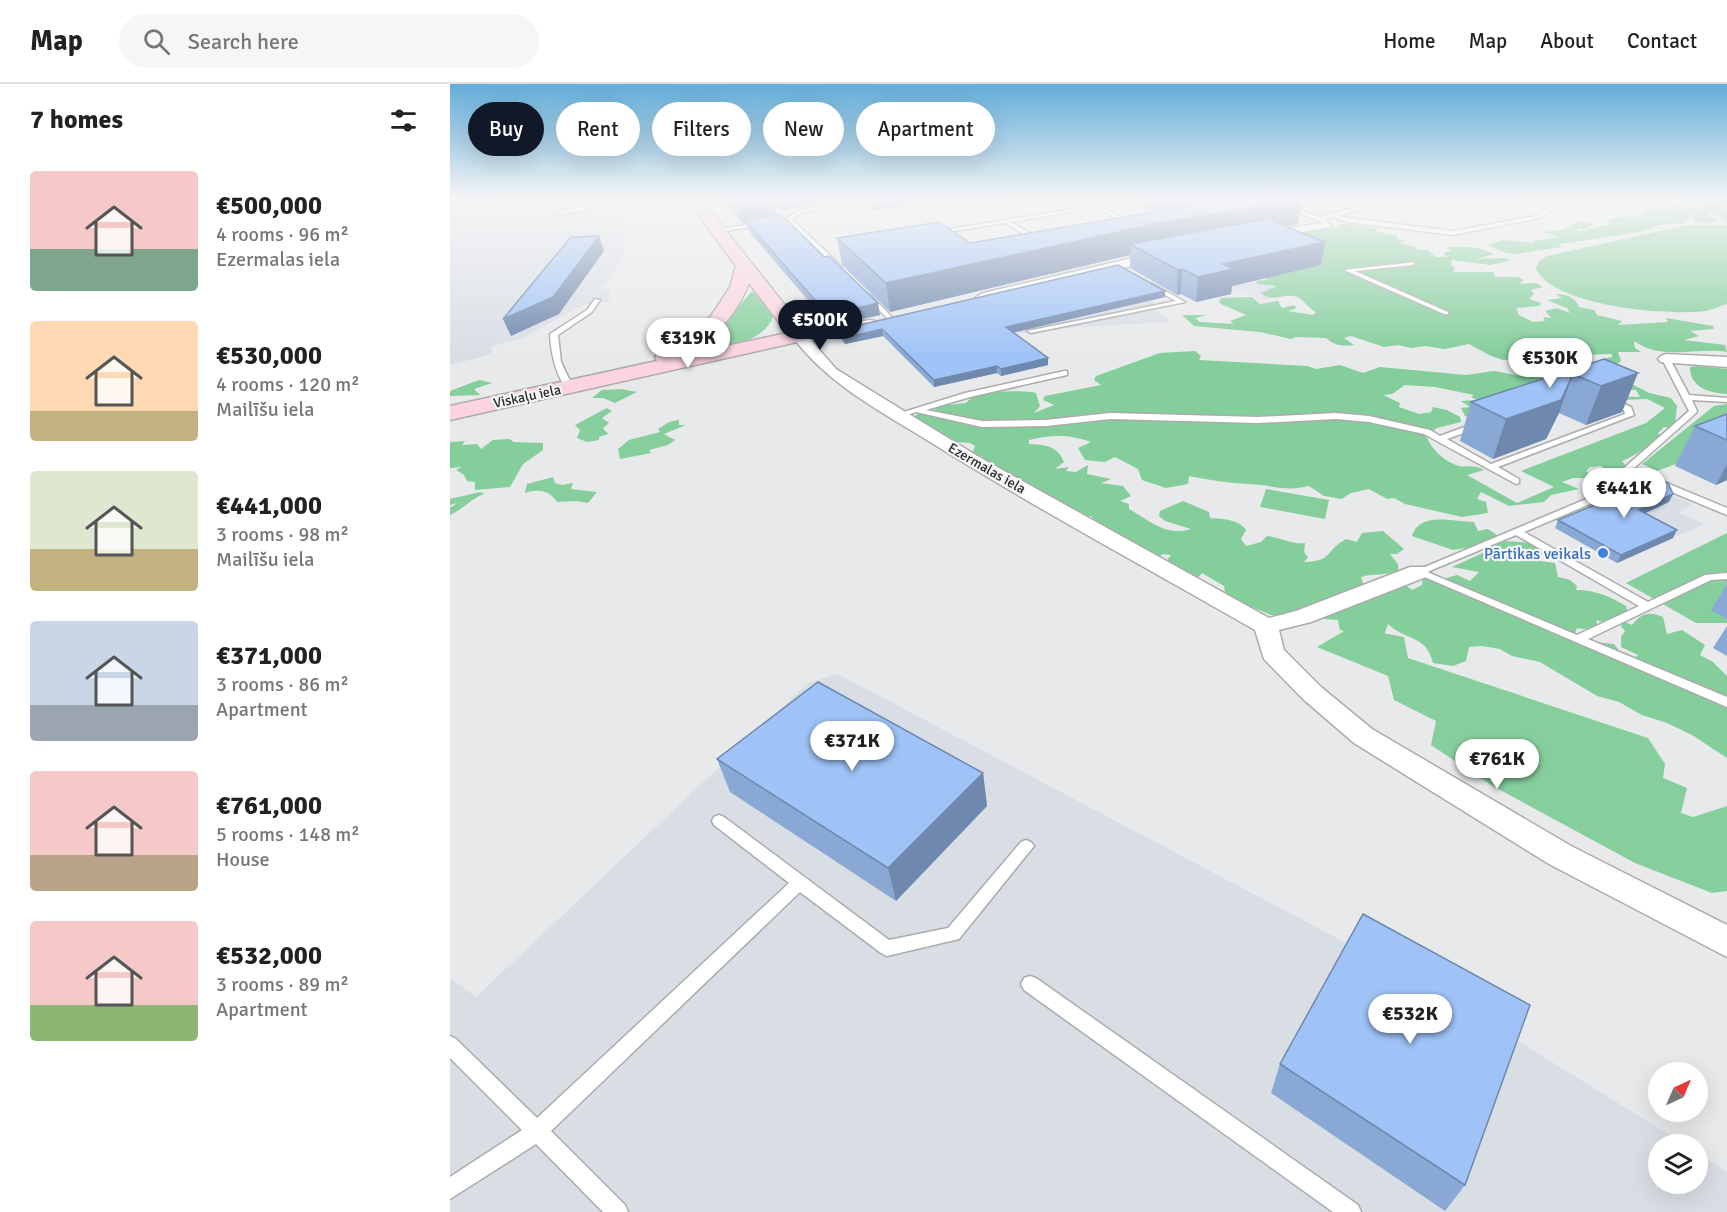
<!DOCTYPE html>
<html lang="en">
<head>
<meta charset="utf-8">
<style>
  body { margin:0; font-family:Signika,sans-serif; background:#f6f6f6; color:#222; height:100vh; display:flex; flex-direction:column; font-size:22px; white-space:nowrap }
  * { box-sizing:border-box; margin:0 }
  p { font-size:20px; color:#767676 }
  .icon { flex:none; width:33px; height:33px; fill:none; stroke:currentColor; stroke-width:2; stroke-linecap:round; stroke-linejoin:round }
  .map { position:relative; flex:1; overflow:hidden }
  .details { display:flex; flex-direction:column; background:#fff; width:450px }
  .details>* { flex:none }
  .guide { position:absolute; left:18px; top:18px; width:570px; height:54px; display:flex; gap:12px }
  .needle { width:39px; rotate:44deg }
  .fabs { position:absolute; left:1198px; top:978px; display:grid; gap:12px }
  .fabs a { display:grid; place-items:center; width:60px; height:60px; border-radius:50%; background:#fff; box-shadow:0 6px 24px #0002; font-size:30px }
  .price { position:absolute; translate:-50% -51px; padding:0 14px; border-radius:21px; background:#fff; color:#222; font-size:20px; line-height:39px; filter:drop-shadow(0 2px 3px #0008) }
  .price::after { content:''; position:absolute; left:50%; top:36px; width:18px; height:14px; margin-left:-9px; background:inherit; clip-path:polygon(0 0,100% 0,50% 100%) }
  .price.on { background:#111827; color:#fff }
  ul { padding:0; list-style:none }
  li { display:flex; align-items:center; gap:18px; height:150px; padding:0 30px }
  li span { display:grid; place-items:center; flex:none; width:168px; height:120px; border-radius:6px; color:#555 }
  li>.icon { margin-inline-start:auto }
  span .icon { width:72px; height:72px; fill:#fffc; stroke-width:1 }
  li b { font-size:26px }
  h2 { display:flex; justify-content:space-between; align-items:center; height:72px; padding:0 30px; font-size:26px }
  .chip { padding:0 21px; border-radius:27px; background:#fff; box-shadow:0 6px 24px #0002; font-size:21px; line-height:54px }
  .chip.on { background:#111827; color:#fff }
  header { display:flex; align-items:center; gap:36px; box-sizing:border-box; height:84px; padding:0 30px; background:#fff; border-bottom:2px solid #e0e0e0 }
  header strong { font-size:28px }
  nav { display:flex; gap:33px; margin-inline-start:auto; font-size:21px }
  .search { width:420px; height:54px; background:#f6f6f6; display:flex; align-items:center; gap:15px; box-sizing:border-box; padding:0 21px; border-radius:33px; color:#767676; font-size:22px }
  main { display:flex; flex:1; min-height:0 }
  .map>svg:first-child { display:block }
</style>
</head>
<body>
<header>
<strong>Map</strong>
<div class="search"><svg class="icon" aria-label="search" viewBox="0 0 24 24"><circle cx="10" cy="10" r="6"/><path d="M15 15l6 6"/></svg>Search here</div>
<nav><a>Home</a><a>Map</a><a>About</a><a>Contact</a></nav>
</header>
<main>
<section class="details">
<h2>7 homes<svg class="icon" aria-label="filters" viewBox="0 0 24 24"><path d="M4 7h16M4 17h16"/><circle cx="9" cy="7" r="2"/><circle cx="15" cy="17" r="2"/></svg></h2>
<ul>
<li><span style="background:linear-gradient(#f6c9c9 65%,#7fa58c 0)"><svg class="icon" aria-label="home" viewBox="0 0 24 24"><path d="M3 11l9-7 9 7M6 9v11h12V9"/></svg></span><div><b>€500,000</b><p>4 rooms · 96 m²</p><p>Ezermalas iela</p></div></li>
<li><span style="background:linear-gradient(#ffd9b3 75%,#c2b280 0)"><svg class="icon" aria-label="home" viewBox="0 0 24 24"><path d="M3 11l9-7 9 7M6 9v11h12V9"/></svg></span><div><b>€530,000</b><p>4 rooms · 120 m²</p><p>Mailīšu iela</p></div></li>
<li><span style="background:linear-gradient(#dfe7d0 65%,#c2b280 0)"><svg class="icon" aria-label="home" viewBox="0 0 24 24"><path d="M3 11l9-7 9 7M6 9v11h12V9"/></svg></span><div><b>€441,000</b><p>3 rooms · 98 m²</p><p>Mailīšu iela</p></div></li>
<li><span style="background:linear-gradient(#c9d6e8 70%,#9aa5b1 0)"><svg class="icon" aria-label="home" viewBox="0 0 24 24"><path d="M3 11l9-7 9 7M6 9v11h12V9"/></svg></span><div><b>€371,000</b><p>3 rooms · 86 m²</p><p>Apartment</p></div></li>
<li><span style="background:linear-gradient(#f6c9c9 70%,#b9a48a 0)"><svg class="icon" aria-label="home" viewBox="0 0 24 24"><path d="M3 11l9-7 9 7M6 9v11h12V9"/></svg></span><div><b>€761,000</b><p>5 rooms · 148 m²</p><p>House</p></div></li>
<li><span style="background:linear-gradient(#f6c9c9 70%,#8fb573 0)"><svg class="icon" aria-label="home" viewBox="0 0 24 24"><path d="M3 11l9-7 9 7M6 9v11h12V9"/></svg></span><div><b>€532,000</b><p>3 rooms · 89 m²</p><p>Apartment</p></div></li>
</ul>
</section>
<div class="map">
<svg width="1277" height="1128" viewBox="0 0 1277 1128">
  <rect width="100%" height="100%" fill="#e8e9ea"/>
  <path fill="#d9dee5" d="M 0,115 L 151,115 L 161,122 L 154,125 L 158,127 L 167,126 L 174,131 L 174,173 L 152,205 L 162,205 L 158,218 L 132,221 L 71,255 L 41,262 L 42,270 L 0,281 Z
    M 757,164 L 845,208 L 810,216 L 793,207 L 781,210 L 732,183 Z
    M 653,187 L 703,217 L 704,223 L 720,238 L 629,243 L 551,251 Z
    M 1189,398 L 1242,420 L 1229,429 L 1254,440 L 1223,454 L 1182,432 L 1150,426 Z
    M 388,590 L 902,862 L 1060,952 L 1234,1060 L 1209,1060 L 1209,1100 L 1248,1100 L 1248,1069 L 1277,1088 L 1277,1128 L 0,1128 L 0,894 L 26,913 L 358,599 Z"/>
  <path fill="#86cf9d" d="M 1237,141 L 1277,141 L 1277,220 C 1270,222 1262,226 1255,227 C 1217,232 1104,222 1086,185 L 1089,177 L 1097,172 Z
    M 302,207 L 315,220 L 323,233 C 316,254 277,269 256,261 Z
    M 29,296 L 42,299 L 24,305 L 30,311 L 0,312 L 0,307 Z
    M 171,305 L 187,308 L 165,319 L 153,314 L 142,314 L 152,306 Z
    M 1277,320 L 1277,361 L 1207,387 L 1192,380 L 1264,322 Z
    M 157,324 L 162,327 L 152,334 L 159,339 L 153,344 L 158,350 L 149,353 L 149,356 L 137,358 L 127,354 L 130,346 L 125,341 Z
    M 229,336 L 229,341 L 236,341 L 214,350 L 225,356 L 218,361 L 199,366 L 201,369 L 170,375 L 168,365 L 179,356 L 210,348 L 208,345 L 219,338 Z
    M 103,393 L 105,399 L 112,401 L 123,399 L 121,405 L 147,408 L 138,419 L 126,417 L 107,418 C 100,407 90,404 75,409 L 77,400 Z
    M 816,405 L 879,416 L 875,435 L 810,423 Z
    M 30,408 L 34,410 C 21,415 13,425 0,431 L 0,424 L 7,419 L 0,421 L 0,415 Z
    M 1277,449 L 1277,539 L 1246,539 L 1176,499 Z
    M 901,543 L 954,553 L 958,574 L 1198,654 L 1215,680 L 1213,694 L 1237,704 L 1231,729 L 1243,733 L 1277,722 L 1277,807 L 1262,809 L 1185,779 L 1041,701 L 981,661 L 986,637 L 944,616 L 938,592 L 867,563 Z"/>
  <path fill="#83ce9b" fill-rule="evenodd" d="M 1229,115 L 1277,115 L 1277,140 L 1270,134 L 1273,133 L 1264,131 L 1264,129 L 1246,125 L 1260,129 L 1258,132 L 1267,136 C 1259,140 1250,140 1242,134 L 1245,132 L 1241,130 L 1234,139 L 1210,141 L 1191,148 L 1110,160 L 1111,163 L 1066,170 L 1056,169 L 1038,161 L 1052,156 L 1083,159 L 1084,157 L 1109,153 L 1092,148 L 1112,146 L 1128,137 L 1145,139 L 1136,145 L 1125,145 L 1130,148 L 1152,141 L 1163,141 L 1155,136 C 1169,134 1180,130 1195,132 L 1196,127 L 1208,124 L 1219,125 L 1219,122 L 1239,123 L 1239,126 L 1244,125 L 1241,123 L 1251,122 Z
    M 892,140 L 927,144 L 926,147 L 947,152 L 948,155 L 955,156 L 950,159 L 968,164 L 966,166 L 977,166 L 986,173 L 997,173 L 994,169 L 1002,166 L 996,164 C 1007,161 1033,163 1044,170 L 1027,175 L 1055,174 L 1061,176 L 1040,181 L 1002,176 L 1001,181 L 1005,184 L 1003,188 L 1043,188 L 1045,193 L 1068,193 L 1074,196 L 1069,200 L 1086,199 L 1093,203 L 1081,206 L 1084,210 L 1079,215 L 1091,219 L 1089,222 L 1066,224 L 1069,231 L 1083,238 L 1095,237 L 1093,233 L 1101,234 L 1095,227 L 1107,224 L 1120,229 L 1117,224 L 1097,216 L 1112,214 L 1105,210 C 1115,210 1126,213 1129,223 L 1144,226 L 1147,231 L 1172,237 L 1168,241 L 1218,238 L 1216,234 L 1263,242 L 1264,245 L 1240,247 L 1249,252 L 1234,256 L 1275,261 L 1277,268 C 1247,263 1211,277 1184,257 L 1185,264 L 1191,268 L 1168,268 L 1171,277 L 1167,280 L 1151,278 L 1153,275 L 1162,273 L 1162,270 L 1124,271 L 1127,275 L 1071,280 L 1067,275 L 1053,276 L 1041,272 L 1019,260 L 995,265 L 975,262 L 961,264 L 948,261 L 934,263 L 901,252 L 894,254 L 904,261 C 891,262 886,262 876,254 L 846,253 L 841,255 L 810,248 L 744,242 L 732,231 L 757,231 L 745,234 L 750,238 L 784,240 L 780,237 L 796,231 L 771,220 L 769,217 L 771,214 L 802,213 L 810,220 L 828,217 L 832,224 L 844,221 L 847,224 L 838,227 L 863,231 L 866,228 C 856,223 853,213 843,212 C 830,210 823,219 811,209 L 827,202 L 808,200 L 806,197 L 816,196 L 817,193 L 753,175 L 866,144 L 880,145 Z
    M 745,267 L 751,272 L 749,276 L 857,282 L 866,285 L 890,281 L 913,289 L 930,283 L 1016,291 L 1044,287 L 1071,292 L 1182,300 L 1199,309 L 1221,314 L 1227,322 L 1225,340 L 1220,344 L 1214,343 L 1208,349 L 1210,353 C 1205,359 1181,374 1172,377 L 1176,382 L 1170,390 L 1162,389 L 1151,382 L 1140,383 L 1136,387 L 1142,392 L 1140,394 L 1123,394 L 1112,398 L 1129,405 L 1101,411 L 1094,418 L 1059,422 L 1031,408 L 1027,415 L 1036,418 L 1038,429 L 1012,433 L 955,420 L 944,414 L 937,415 L 919,405 L 901,409 L 892,415 L 874,412 L 859,402 C 837,408 821,401 799,400 C 779,399 759,396 739,392 L 738,400 L 716,404 L 692,396 L 688,385 L 665,373 L 655,378 L 635,376 L 628,364 L 641,358 C 618,350 602,351 579,356 L 579,360 C 595,361 607,361 614,378 L 605,385 L 619,383 L 616,387 L 626,388 L 638,381 L 637,390 L 661,395 L 651,399 L 673,402 L 681,412 L 670,417 L 679,420 L 679,425 C 699,436 716,453 741,445 L 715,437 L 709,432 L 710,427 L 733,417 L 759,428 L 760,434 C 773,435 788,435 796,446 L 791,455 L 796,462 L 811,458 L 817,452 C 829,453 844,461 855,459 L 854,468 L 858,473 L 854,478 C 884,477 874,467 896,455 L 907,458 L 912,449 L 933,447 L 954,465 L 947,470 L 940,470 L 948,480 L 948,487 C 934,492 924,489 911,493 L 913,499 L 923,503 L 954,500 L 962,506 L 972,501 L 973,494 L 984,490 L 993,495 L 1007,491 L 1020,497 L 1029,488 L 1002,483 L 1037,467 L 1027,462 L 1003,466 L 962,452 C 970,427 1003,438 1024,438 L 1028,447 L 1038,445 L 1047,451 L 1040,456 L 1082,459 L 1094,465 L 1094,469 L 1081,476 L 1105,479 L 1108,493 L 1120,496 L 1127,502 L 1126,506 C 1145,506 1159,512 1176,522 L 1178,529 L 1156,539 L 1146,536 L 1148,543 L 1141,546 L 1127,544 L 1123,556 L 1164,560 L 1173,572 L 1186,573 L 1188,571 L 1171,563 L 1171,553 L 1175,547 L 1171,542 L 1173,537 L 1182,541 C 1192,529 1198,527 1213,533 L 1217,550 L 1232,546 L 1255,561 L 1250,571 L 1263,578 L 1277,592 L 1277,674 L 1242,651 L 1217,639 L 1192,631 L 1169,618 L 1147,612 L 1090,578 L 1062,572 L 1050,565 L 1032,562 L 1019,563 L 1016,577 L 1003,582 L 983,579 C 976,550 957,558 938,540 L 934,551 L 916,553 L 890,546 L 888,536 L 821,531 L 802,523 L 789,522 L 776,514 L 774,502 L 752,489 L 746,496 L 715,479 L 721,471 L 713,470 L 707,474 L 676,461 L 679,456 L 640,440 L 645,437 L 641,432 L 633,433 L 608,417 L 602,419 L 598,411 L 592,411 L 586,404 L 580,405 L 533,376 L 532,372 L 522,371 L 525,362 L 520,359 L 474,356 L 480,349 L 466,350 L 458,346 L 461,334 L 472,328 L 484,330 L 486,322 L 516,319 C 517,318 522,313 523,312 C 533,307 576,306 586,309 L 590,322 L 584,329 L 604,321 L 593,316 L 595,312 L 651,301 L 644,296 L 646,292 L 710,269 ZM 955,301 L 985,303 L 1024,311 L 1021,313 L 1027,316 L 1011,317 L 1020,323 L 1011,324 L 1015,332 L 1026,335 L 1128,303 L 1186,306 L 1190,313 L 1161,312 L 1169,316 L 1197,315 L 1215,324 L 1196,339 L 1071,387 L 1104,403 L 1067,419 L 1017,391 L 1034,386 C 1021,379 1016,385 1006,381 C 992,376 982,365 976,352 L 987,344 L 1011,338 L 1010,333 L 997,326 L 983,323 L 981,328 L 969,330 L 949,323 L 950,319 L 933,311 L 942,310 Z
    M 1248,282 L 1277,285 L 1277,310 C 1260,309 1240,304 1240,283 Z
    M 59,355 L 64,358 L 93,359 L 93,366 L 73,380 L 60,403 L 25,406 L 25,398 L 17,397 L 14,391 L 6,386 L 12,383 L 0,384 L 0,358 L 15,357 L 12,361 L 27,360 L 31,365 L 43,356 Z"/>
  <g fill="none" stroke-linecap="round" stroke-linejoin="round">
    <g stroke="#ababac" stroke-width="3">
      <path id="lane" d="M 129,115 L 134,115 L 143,121 L 139,125 L 107,131 L 107,129 L 137,121 Z
        M 255,115 L 267,115 L 246,120 L 243,118 Z
        M 369,115 L 374,115 L 379,119 L 377,124 L 352,129 L 342,135 L 391,182 L 391,184 L 387,184 L 336,135 L 348,127 L 373,122 L 374,120 Z
        M 684,115 L 696,115 L 651,123 L 685,140 L 683,143 L 645,124 L 561,138 L 593,157 L 591,160 L 555,139 L 484,150 L 481,148 Z
        M 816,115 L 823,115 L 869,133 L 939,115 L 947,115 L 888,132 L 898,134 L 1003,147 L 1086,132 L 1105,120 L 1016,115 L 1110,118 L 1120,115 L 1090,134 L 1003,151 L 897,138 L 882,133 L 874,135 L 879,138 L 876,140 Z
        M 314,138 L 312,141 L 268,148 L 265,146 Z
        M 965,178 L 963,181 L 905,187 L 998,228 L 998,230 L 994,230 L 894,186 Z
        M 701,199 L 735,218 L 581,249 L 577,247 L 726,217 L 699,202 L 699,200 Z
        M 416,211 L 420,211 L 443,234 L 443,236 L 439,236 L 416,213 Z
        M 145,215 L 150,216 L 142,228 L 108,251 L 111,278 L 123,303 L 116,305 C 105,288 101,270 100,250 L 137,226 Z
        M 1213,273 L 1220,275 L 1239,311 L 1277,314 L 1277,318 L 1242,316 L 1247,327 L 1246,329 L 1183,385 L 1277,424 L 1277,431 L 1178,390 L 1147,417 L 1074,448 L 1198,518 L 1255,491 L 1277,489 L 1277,495 L 1261,496 L 1138,555 L 1277,613 L 1277,623 L 963,488 L 1141,413 L 1239,327 L 1212,275 ZM 1066,451 L 1189,522 L 1127,551 L 977,488 Z
        M 614,287 L 617,287 L 617,291 L 520,313 L 476,326 L 532,337 L 596,336 L 660,329 L 808,333 L 886,329 L 919,332 L 980,346 L 990,352 L 1028,338 L 1032,341 L 1031,343 L 997,355 L 1041,380 L 1175,330 L 1174,326 L 1156,319 L 1156,315 L 1162,315 L 1181,323 L 1184,331 L 1048,383 L 1069,395 L 1069,399 L 1066,400 L 974,350 L 919,338 L 886,335 L 808,339 L 660,335 L 596,342 L 532,343 L 466,328 L 448,334 L 444,331 L 515,309 Z
        M 269,731 L 274,733 L 439,856 L 498,844 L 571,758 L 576,756 L 581,758 L 584,762 L 509,855 L 437,872 L 431,869 L 350,808 L 101,1047 L 175,1121 L 178,1128 L 153,1128 L 86,1060 L 0,1115 L 0,1093 L 72,1046 L 0,974 L 0,952 L 6,955 L 87,1034 L 339,799 L 264,741 L 262,737 L 264,733 Z
        M 580,892 L 586,894 L 908,1121 L 911,1128 L 883,1128 L 574,906 L 571,900 L 574,894 Z"/>
    </g>
    <g stroke="#ababac" stroke-width="3">
      <path id="street" d="M 876,138 L 881,141 L 880,143 L 814,155 L 808,152 L 814,149 Z
        M 712,167 L 718,171 L 716,174 L 533,217 L 526,213 L 533,209 Z
        M 420,236 L 425,237 L 425,243 L 360,255 L 386,285 L 454,327 L 529,373 L 819,534 L 846,527 L 960,483 L 976,483 L 979,488 L 976,493 L 861,538 L 829,546 L 834,566 L 871,603 L 922,645 L 1121,762 L 1277,841 L 1277,873 L 1099,780 L 904,659 L 853,615 L 814,575 L 805,546 C 697,484 587,425 482,359 C 432,328 377,300 342,252 C 346,248 408,238 420,236 Z
        M 1216,270 L 1277,273 L 1277,283 L 1211,278 L 1208,275 L 1211,272 Z"/>
    </g>
    <g stroke="#ababac" stroke-width="3">
      <path id="secondary" d="M 237,115 L 251,115 L 356,248 L 359,252 L 356,256 L 0,336 L 0,322 L 207,277 L 205,273 L 208,269 L 242,249 L 261,232 L 280,203 L 286,182 ZM 299,199 L 337,249 L 235,271 C 264,254 287,231 299,199 Z"/>
    </g>
    <use href="#lane" fill="#fff" fill-rule="evenodd"/>
    <use href="#street" fill="#fff" fill-rule="evenodd"/>
    <use href="#secondary" fill="#fbd4df" fill-rule="evenodd"/>
  </g>
  <path fill="#89a8d4" d="M 273,115 L 370,115 L 371,120 L 331,126 L 323,119 L 326,131 L 430,231 L 380,242 L 298,146 L 296,139 L 292,139 L 274,118 Z
    M 409,115 L 457,115 L 458,121 L 423,126 Z
    M 686,115 L 851,115 L 852,116 L 848,140 L 837,143 L 871,181 L 782,202 L 781,210 L 746,218 L 731,210 L 727,211 L 680,184 L 680,171 L 440,228 L 392,181 L 387,154 L 520,159 L 703,128 L 685,119 Z
    M 715,213 L 563,248 L 598,281 L 551,292 L 547,289 L 484,303 L 433,252 L 395,260 L 389,253 L 388,246 Z
    M 1154,275 L 1172,328 L 1136,341 L 1109,329 L 1096,355 L 1043,375 L 1010,357 L 1021,318 Z
    M 1277,330 L 1277,396 L 1266,401 L 1225,382 L 1245,342 Z
    M 1219,418 L 1195,429 L 1223,454 L 1167,479 L 1105,444 L 1108,436 Z
    M 1277,500 L 1277,535 L 1261,526 Z
    M 1277,542 L 1277,572 L 1263,564 Z
    M 267,675 L 533,689 L 537,722 L 446,817 L 280,708 Z
    M 830,980 L 1015,1101 L 995,1127 L 821,1009 Z"/>
  <path fill="#6f88ad" d="M 328,115 L 370,115 L 371,120 L 331,126 Z
    M 381,115 L 407,115 L 381,119 Z
    M 422,115 L 457,115 L 458,121 L 423,126 Z
    M 852,116 L 848,140 L 707,165 L 680,160 L 680,171 L 440,228 L 436,199 L 709,139 Z
    M 323,118 L 327,133 L 295,136 L 296,139 L 292,139 L 288,123 Z
    M 149,152 L 154,167 L 109,230 L 61,252 L 53,235 Z
    M 875,158 L 871,181 L 782,202 L 781,210 L 746,218 L 748,193 L 773,180 Z
    M 732,185 L 731,210 L 727,211 L 728,186 Z
    M 715,207 L 715,213 L 557,250 L 556,243 Z
    M 428,219 L 430,231 L 380,242 L 378,231 Z
    M 432,245 L 433,252 L 395,260 L 394,254 Z
    M 598,274 L 598,281 L 551,292 L 551,285 Z
    M 547,282 L 547,289 L 484,303 L 484,296 Z
    M 1188,289 L 1172,328 L 1136,341 L 1151,302 Z
    M 1123,290 L 1109,329 L 1096,355 L 1043,375 L 1056,335 Z
    M 1277,380 L 1277,396 L 1266,401 Z
    M 1223,410 L 1219,418 L 1185,434 L 1189,426 Z
    M 1227,446 L 1223,454 L 1167,479 L 1171,471 Z
    M 533,689 L 537,722 L 446,817 L 438,784 Z"/>
  <path fill="#9fc3f7" stroke="#6f88ad" stroke-width="1.5" d="M 281,115 L 320,115 L 323,118 L 288,123 Z
    M 726,115 L 852,116 L 709,139 L 436,199 L 387,154 L 489,138 L 520,159 L 740,122 Z
    M 331,130 L 374,173 L 379,172 L 428,219 L 378,231 L 295,136 Z
    M 817,135 L 875,158 L 773,180 L 784,185 L 748,193 L 732,185 L 728,186 L 680,160 Z
    M 149,152 L 103,213 L 53,235 L 121,153 Z
    M 668,181 L 715,207 L 556,243 L 598,274 L 551,285 L 547,282 L 484,296 L 432,245 L 394,254 L 388,246 Z
    M 1154,275 L 1188,289 L 1151,302 L 1123,290 L 1111,316 L 1056,335 L 1021,318 Z
    M 1277,330 L 1277,356 L 1245,342 Z
    M 1208,395 L 1218,399 L 1223,410 L 1189,426 L 1227,446 L 1171,471 L 1108,436 Z
    M 368,598 L 533,689 L 438,784 L 267,675 Z
    M 913,830 L 1080,921 L 1015,1101 L 830,980 Z"/>
  <linearGradient id="sky" x2="0" y2="1"><stop stop-color="#62add9"/><stop offset="0.42" stop-color="#f5f5f6"/><stop offset="1" stop-color="#f5f5f6" stop-opacity="0"/></linearGradient>
  <rect width="1277" height="273" fill="url(#sky)"/>
  <circle fill="#3f7fe0" stroke="#f5f6f7" stroke-width="2" cx="1153" cy="469" r="6"/>
  <g text-anchor="middle" stroke-width="4.5" stroke-linejoin="round" paint-order="stroke">
    <g font-size="14" fill="#292a2a" stroke="#f5f6f7">
      <text transform="translate(77 312) rotate(-12)" y="5">Viskaļu iela</text>
      <text transform="translate(537 384) rotate(30)" y="5">Ezermalas iela</text>
    </g>
    <g font-size="16" fill="#366cbe" stroke="#f5f6f7" text-anchor="end">
      <text x="1141" y="475">Pārtikas veikals</text>
    </g>
  </g>
</svg>
<div class="fabs">
<a><svg class="needle" viewBox="-14 -14 28 28"><path d="M0-13l5 13h-10z" fill="#e53935"/><path d="M0 13l5-13h-10z" fill="#767676"/></svg></a>
<a><svg class="icon" aria-label="layers" viewBox="0 0 24 24"><path d="M12 4l9 5-9 5-9-5zM3 14l9 5 9-5"/></svg></a>
</div>
<b class="price on" style="left:370px;top:267px">€500K</b>
<b class="price" style="left:238px;top:285px">€319K</b>
<b class="price" style="left:1100px;top:305px">€530K</b>
<b class="price" style="left:1174px;top:435px">€441K</b>
<b class="price" style="left:402px;top:688px">€371K</b>
<b class="price" style="left:1047px;top:706px">€761K</b>
<b class="price" style="left:960px;top:961px">€532K</b>
<div class="guide">
<a class="chip on">Buy</a>
<a class="chip">Rent</a>
<a class="chip">Filters</a>
<a class="chip">New</a>
<a class="chip">Apartment</a>
</div>
</div>
</main>
</body>
</html>
